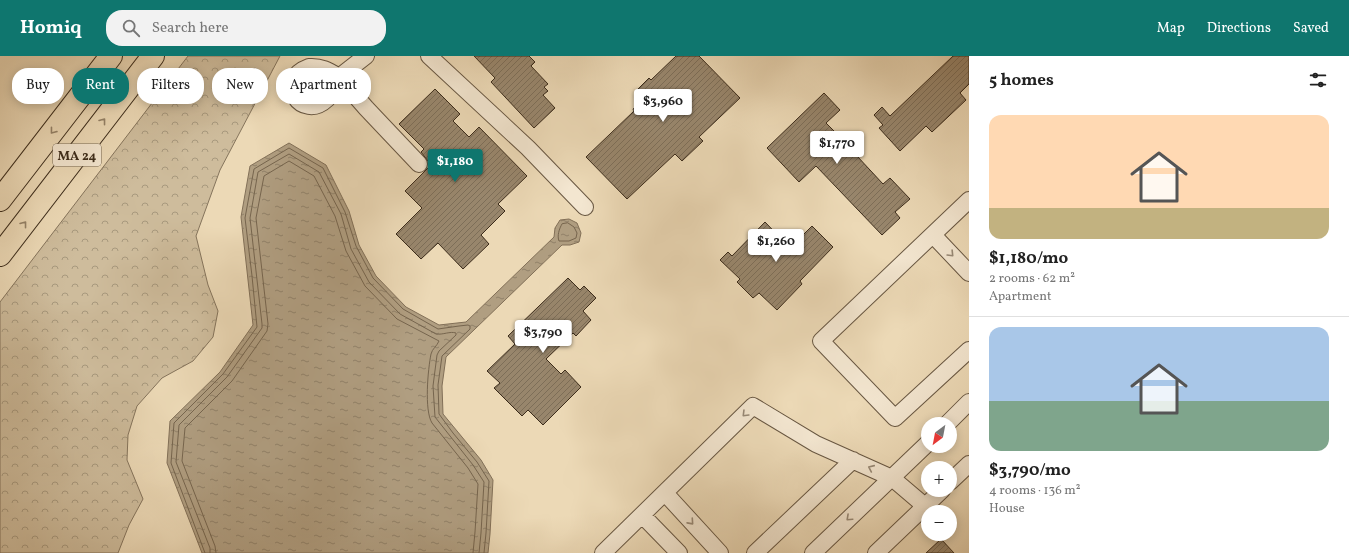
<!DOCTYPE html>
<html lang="en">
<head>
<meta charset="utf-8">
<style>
  body { margin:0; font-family:Vollkorn,serif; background:#f2f2f2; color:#222; height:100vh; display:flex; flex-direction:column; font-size:15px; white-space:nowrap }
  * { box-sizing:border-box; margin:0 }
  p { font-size:13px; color:#767676 }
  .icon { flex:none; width:22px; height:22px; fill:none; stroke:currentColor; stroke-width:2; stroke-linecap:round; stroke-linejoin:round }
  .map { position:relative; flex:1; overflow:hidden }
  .panel { display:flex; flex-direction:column; background:#fff; width:380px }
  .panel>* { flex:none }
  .guide { position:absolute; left:12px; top:12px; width:380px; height:36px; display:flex; gap:8px }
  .needle { width:26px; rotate:212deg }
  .tools { position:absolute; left:921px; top:361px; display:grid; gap:8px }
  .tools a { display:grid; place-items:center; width:36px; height:36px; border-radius:50%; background:#fff; box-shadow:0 2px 10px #0003; font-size:20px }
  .price { position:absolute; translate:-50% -34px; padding:0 9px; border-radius:4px; background:#fff; color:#222; font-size:13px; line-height:26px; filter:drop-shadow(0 1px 2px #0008) }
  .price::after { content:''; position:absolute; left:50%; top:24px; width:12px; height:9px; margin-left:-6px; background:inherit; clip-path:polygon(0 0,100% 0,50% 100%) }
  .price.on { background:#0f766e; color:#fff }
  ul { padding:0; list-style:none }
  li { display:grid; align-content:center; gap:8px; height:212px; padding:0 20px }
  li+li { border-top:1px solid #e0e0e0 }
  li span { display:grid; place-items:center; height:124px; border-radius:12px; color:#555 }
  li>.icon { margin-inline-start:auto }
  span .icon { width:72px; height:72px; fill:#fffc; stroke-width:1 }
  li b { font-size:17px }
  h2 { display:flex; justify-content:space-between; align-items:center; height:48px; padding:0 20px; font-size:17px }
  .tag { padding:0 14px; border-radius:16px; background:#fff; box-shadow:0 2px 10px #0003; font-size:14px; line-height:36px }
  .tag.on { background:#0f766e; color:#fff }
  header { display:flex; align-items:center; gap:24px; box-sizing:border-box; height:56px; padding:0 20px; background:#0f766e; color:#fff }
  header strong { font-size:19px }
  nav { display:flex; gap:22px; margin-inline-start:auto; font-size:14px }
  .search { width:280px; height:36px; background:#f2f2f2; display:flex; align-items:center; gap:10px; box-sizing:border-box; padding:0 14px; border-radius:16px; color:#767676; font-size:15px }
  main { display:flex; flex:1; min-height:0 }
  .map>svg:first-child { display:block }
</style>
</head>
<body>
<header>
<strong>Homiq</strong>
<div class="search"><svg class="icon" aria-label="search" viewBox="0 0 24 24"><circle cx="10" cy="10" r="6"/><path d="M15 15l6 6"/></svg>Search here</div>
<nav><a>Map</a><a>Directions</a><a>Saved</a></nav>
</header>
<main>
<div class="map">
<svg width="969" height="497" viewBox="0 0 969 497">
  <defs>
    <pattern id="forest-crowns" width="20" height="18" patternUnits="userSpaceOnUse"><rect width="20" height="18" fill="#cebc9c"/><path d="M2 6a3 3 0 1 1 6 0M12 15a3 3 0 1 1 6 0" fill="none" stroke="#a8997e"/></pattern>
    <pattern id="water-ripples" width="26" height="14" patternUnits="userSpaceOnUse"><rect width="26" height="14" fill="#b09e81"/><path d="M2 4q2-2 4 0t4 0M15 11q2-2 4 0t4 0" fill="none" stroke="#908169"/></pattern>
    <pattern id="building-hatch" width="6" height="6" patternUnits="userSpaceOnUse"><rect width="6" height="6" fill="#98866c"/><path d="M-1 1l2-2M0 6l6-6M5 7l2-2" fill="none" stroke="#7d6e58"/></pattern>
  </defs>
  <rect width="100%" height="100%" fill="#ecd9b6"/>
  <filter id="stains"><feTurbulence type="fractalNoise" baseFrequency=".005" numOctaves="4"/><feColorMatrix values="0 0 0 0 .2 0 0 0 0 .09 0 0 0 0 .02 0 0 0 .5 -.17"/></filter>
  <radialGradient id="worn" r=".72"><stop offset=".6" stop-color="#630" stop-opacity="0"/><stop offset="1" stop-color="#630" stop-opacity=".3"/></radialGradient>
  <path fill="url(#forest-crowns)" stroke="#85745c" d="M 188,0 L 280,0 L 220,114 L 196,180 L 208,229 L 218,255 L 213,281 L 193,305 L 162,322 L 137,350 L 128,379 L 127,404 L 143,443 L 129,469 L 118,497 L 0,497 L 0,246 Z"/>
  <path fill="url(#water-ripples)" stroke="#827058" d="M 289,87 L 326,109 L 349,155 L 359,189 L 376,220 L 406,251 L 439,269 L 466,266 L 554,181 L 555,172 L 560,164 L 569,163 L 577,167 L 581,177 L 579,186 L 570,189 L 562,189 L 446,301 L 442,330 L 443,358 L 481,404 L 493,424 L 490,478 L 488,497 L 202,497 L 167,407 L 170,365 L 220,316 L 253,269 L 241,161 L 250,110 Z"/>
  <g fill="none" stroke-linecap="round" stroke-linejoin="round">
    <path stroke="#76654e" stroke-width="1" d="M 568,167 L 574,171 L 577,177 L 576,182 L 569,185 L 559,185 C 557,180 559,173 562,168 Z
      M 205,497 L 171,407 L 174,367 L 223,318 L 257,271 L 252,220 L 245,162 L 254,113 L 289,92 L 323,112 L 345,156 L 356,190 L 373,222 L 403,253 L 438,273 L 459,270 L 468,269 L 470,270 L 470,273 L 442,300 L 438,329 L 439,358 L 453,377 L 477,406 L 489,425 L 486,477 L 484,497
      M 210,497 L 210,492 L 176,406 L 179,369 L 227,321 L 262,272 L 262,268 L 250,162 L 258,116 L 289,98 L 319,116 L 341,158 L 351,193 L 369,226 L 400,258 L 436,278 C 443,279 450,275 456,277 L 456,279 L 439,295 L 437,299 L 433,330 L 435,361 L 473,409 L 484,426 L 481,477 L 479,497
      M 216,497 L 215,490 L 182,405 L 185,372 L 232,325 L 267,275 L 268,268 L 256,162 L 264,120 L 289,105 L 314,120 L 335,160 L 346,195 L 365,230 L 397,263 L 439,285 C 437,290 432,293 431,298 C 428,313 424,354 432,367 L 468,412 L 478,428 L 475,476 L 473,497"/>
  </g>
  <path fill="url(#building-hatch)" stroke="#3c2c1b" d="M 474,0 L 529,0 L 535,6 L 531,10 L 548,28 L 544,31 L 548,35 L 543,39 L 555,52 L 534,72 L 491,26 L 495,22 Z
    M 676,0 L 699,0 L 740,42 L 699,81 L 703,85 L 682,105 L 675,98 L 627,143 L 586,101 L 634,55 L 633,53 L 643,44 L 635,36 L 649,22 L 651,24 Z
    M 953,0 L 969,0 L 969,28 L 960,37 L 966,44 L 932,76 L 926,70 L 900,95 L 879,72 L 883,69 L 874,59 L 882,51 L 890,60 Z
    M 435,33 L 460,58 L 453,65 L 469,81 L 479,71 L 527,120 L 498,148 L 505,155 L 481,179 L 489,188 L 463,213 L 438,187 L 421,203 L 396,178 L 422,152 L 405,135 L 431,109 L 421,96 L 424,93 L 399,68 Z
    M 824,37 L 840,54 L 826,67 L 849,90 L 851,88 L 860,98 L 857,100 L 883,128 L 890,122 L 910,143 L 895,156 L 900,162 L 882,179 L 816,110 L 799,126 L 767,92 Z
    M 765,166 L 790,192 L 812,170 L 833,191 L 800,225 L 802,228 L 777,254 L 759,237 L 753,242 L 737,226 L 740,223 L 720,204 L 728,196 L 732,200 Z
    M 568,222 L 580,234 L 584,230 L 596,242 L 583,255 L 591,264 L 576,280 L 573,277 L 546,303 L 561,318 L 565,314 L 581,331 L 543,369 L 528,354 L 522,360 L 494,332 L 500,327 L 487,315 L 515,288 L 508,280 Z
    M 941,483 L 954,497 L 926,497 Z"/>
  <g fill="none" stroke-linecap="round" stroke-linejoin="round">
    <g stroke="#685742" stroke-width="18">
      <path id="minor" d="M 366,0 L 339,21 L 366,52 L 419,108
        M 429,0 L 528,92 L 585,151
        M 309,11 C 321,10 329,15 339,21 C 338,29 333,37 327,43 C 302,67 273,24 309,11 Z
        M 969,144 L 821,285 L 895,362 L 969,294
        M 933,179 L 969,217
        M 947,368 L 969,346
        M 950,426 L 969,408
        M 665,437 L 720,497
        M 642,459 L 679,497
        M 603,497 L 753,350 L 816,388 L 892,422 L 925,450
        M 755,497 L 853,404
        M 813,497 L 928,387
        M 876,497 L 942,434"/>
    </g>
    <g stroke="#3c2c1b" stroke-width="24">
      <path id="highway" d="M 0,144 L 111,0
        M 0,199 L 153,0"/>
    </g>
    <use href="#minor" stroke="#f3e6d0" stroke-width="16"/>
    <use href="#highway" stroke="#ecd9b6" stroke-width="22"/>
  </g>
  <defs><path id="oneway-chevron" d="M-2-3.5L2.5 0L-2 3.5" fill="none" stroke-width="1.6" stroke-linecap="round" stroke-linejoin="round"/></defs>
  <g stroke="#948268">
    <use href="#oneway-chevron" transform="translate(103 65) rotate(-52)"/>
    <use href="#oneway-chevron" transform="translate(53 75) rotate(128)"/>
    <use href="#oneway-chevron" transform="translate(24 168) rotate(-52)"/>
  </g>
  <g stroke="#988976">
    <use href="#oneway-chevron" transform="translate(951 198) rotate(46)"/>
    <use href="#oneway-chevron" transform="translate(745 358) rotate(135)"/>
    <use href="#oneway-chevron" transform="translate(871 412) rotate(-156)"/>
    <use href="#oneway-chevron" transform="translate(849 462) rotate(137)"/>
    <use href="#oneway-chevron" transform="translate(691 466) rotate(48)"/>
  </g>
  <g text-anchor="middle" stroke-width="3" stroke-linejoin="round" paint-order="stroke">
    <rect fill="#f3e6d0" stroke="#736451" stroke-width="1" x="53" y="88" width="48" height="22" rx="3"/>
    <g font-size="13" font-weight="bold" fill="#3c2c1b">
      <text x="77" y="104">MA 24</text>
    </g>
  </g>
  <rect width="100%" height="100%" filter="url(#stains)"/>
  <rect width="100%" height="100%" fill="url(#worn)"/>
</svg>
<div class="tools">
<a><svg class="needle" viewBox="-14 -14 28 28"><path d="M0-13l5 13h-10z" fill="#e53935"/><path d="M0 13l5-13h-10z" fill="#767676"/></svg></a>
<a>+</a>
<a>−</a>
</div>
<b class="price" style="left:663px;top:67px">$3,960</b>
<b class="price" style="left:837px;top:109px">$1,770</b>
<b class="price on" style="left:455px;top:127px">$1,180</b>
<b class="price" style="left:776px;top:207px">$1,260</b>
<b class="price" style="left:543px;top:298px">$3,790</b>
<div class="guide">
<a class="tag">Buy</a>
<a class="tag on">Rent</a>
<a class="tag">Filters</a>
<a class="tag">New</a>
<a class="tag">Apartment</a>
</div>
</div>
<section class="panel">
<h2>5 homes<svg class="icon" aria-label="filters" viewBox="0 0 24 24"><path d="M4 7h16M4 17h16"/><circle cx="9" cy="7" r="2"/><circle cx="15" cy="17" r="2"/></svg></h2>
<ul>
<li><span style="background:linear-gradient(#ffd9b3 75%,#c2b280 0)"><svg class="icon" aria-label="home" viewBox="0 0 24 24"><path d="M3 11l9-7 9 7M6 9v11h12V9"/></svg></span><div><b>$1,180/mo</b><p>2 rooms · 62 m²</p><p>Apartment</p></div></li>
<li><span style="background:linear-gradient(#a9c7e8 60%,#7fa58c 0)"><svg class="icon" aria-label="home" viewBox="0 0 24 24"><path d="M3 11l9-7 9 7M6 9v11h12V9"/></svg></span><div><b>$3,790/mo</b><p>4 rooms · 136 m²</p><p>House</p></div></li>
</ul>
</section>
</main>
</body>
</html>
